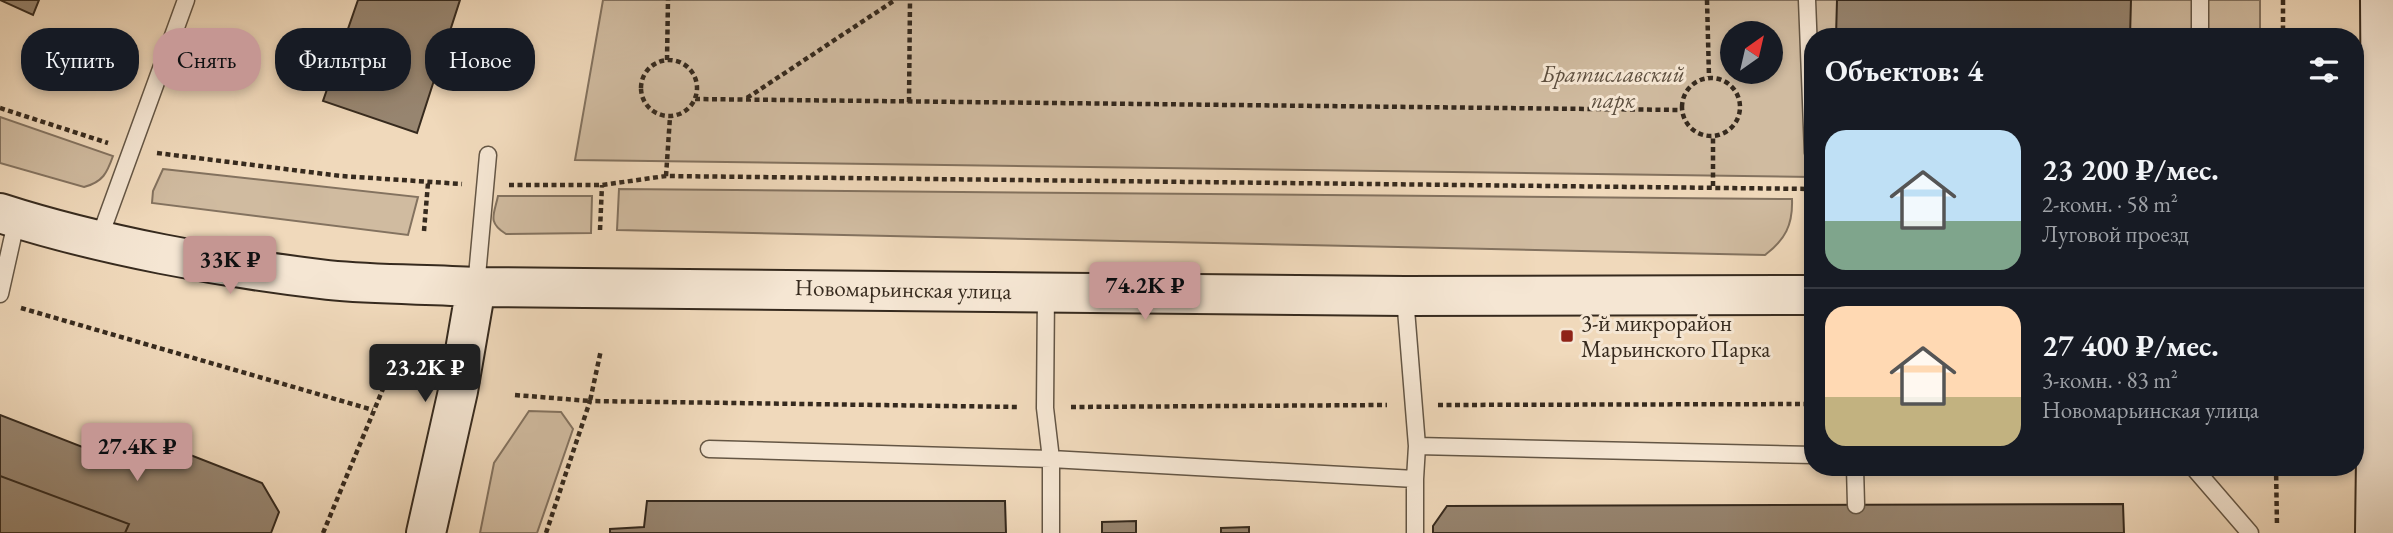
<!DOCTYPE html>
<html lang="ru">
<head>
<meta charset="utf-8">
<style>
  body { margin:0; font-family:"EB Garamond",serif; background:#242831; color:#f1f3f6; height:100vh; display:flex; flex-direction:column; font-size:26px; white-space:nowrap }
  * { box-sizing:border-box; margin:0 }
  p { font-size:23px; color:#9ea1a6 }
  .icon { flex:none; width:38px; height:38px; fill:none; stroke:currentColor; stroke-width:2; stroke-linecap:round; stroke-linejoin:round }
  .map { position:relative; flex:1; overflow:hidden }
  .side { position:absolute; left:1804px; top:28px; width:560px; height:448px; display:flex; flex-direction:column; background:#171b24; border-radius:28px; box-shadow:0 4px 10px #0003 }
  .side>* { flex:none }
  .top-card { position:absolute; left:21px; top:28px; width:665px; height:63px; display:flex; gap:14px }
  .needle { width:46px; rotate:34deg }
  .fabs { position:absolute; left:1720px; top:21px; display:grid; gap:14px }
  .fabs a { display:grid; place-items:center; width:63px; height:63px; border-radius:50%; background:#171b24; box-shadow:0 4px 10px #0003; font-size:35px }
  .price { position:absolute; translate:-50% -60px; padding:0 16px; border-radius:7px; background:#c59692; color:#111; font-size:23px; line-height:46px; filter:drop-shadow(0 2px 4px #0008) }
  .price::after { content:''; position:absolute; left:50%; top:42px; width:21px; height:16px; margin-left:-10px; background:inherit; clip-path:polygon(0 0,100% 0,50% 100%) }
  .price.current { background:#222; color:#fff }
  ul { padding:0; list-style:none }
  li { display:flex; align-items:center; gap:21px; height:175px; padding:0 21px }
  li+li { border-top:2px solid #363941 }
  li span { display:grid; place-items:center; flex:none; width:196px; height:140px; border-radius:21px; color:#555 }
  li>.icon { margin-inline-start:auto }
  span .icon { width:84px; height:84px; fill:#fffc; stroke-width:1 }
  li b { font-size:30px }
  h2 { display:flex; justify-content:space-between; align-items:center; height:84px; padding:0 21px; font-size:30px }
  .chip { padding:0 24px; border-radius:28px; background:#171b24; box-shadow:0 4px 10px #0003; font-size:24px; line-height:63px }
  .chip.current { background:#c59692; color:#111 }
  .map>svg:first-child { display:block }
</style>
</head>
<body>
<div class="map">
<svg width="2393" height="533" viewBox="0 0 2393 533">
  <rect width="100%" height="100%" fill="#f0d9bb"/>
  <filter id="stains"><feTurbulence type="fractalNoise" baseFrequency=".00286" numOctaves="4"/><feColorMatrix values="0 0 0 0 .2 0 0 0 0 .09 0 0 0 0 .02 0 0 0 .5 -.17"/></filter>
  <radialGradient id="worn" r=".72"><stop offset=".6" stop-color="#630" stop-opacity="0"/><stop offset="1" stop-color="#630" stop-opacity=".3"/></radialGradient>
  <path fill="#d0bba0" stroke="#83725f" stroke-width="2" fill-rule="evenodd" d="M 603,0 L 2260,0 L 2260,37 L 1813,37 L 1813,177 L 575,160 ZM 1732,33 L 1771,33 L 1771,72 L 1732,72 Z
    M 0,117 L 113,156 C 107,173 103,182 84,187 L 0,163 Z
    M 163,169 L 418,197 L 408,235 L 152,203 L 153,191 Z
    M 619,189 L 1792,199 C 1793,225 1785,240 1765,255 L 617,230 Z
    M 498,196 L 592,196 L 591,233 L 506,234 C 487,222 494,215 498,196 Z
    M 529,411 L 561,412 L 573,429 L 537,533 L 480,533 L 494,463 Z"/>
  <path fill="#978570" stroke="#362a1e" stroke-width="2" d="M 0,0 L 39,0 L 33,15 Z
    M 358,0 L 460,0 L 417,133 L 323,101 Z
    M 1837,0 L 2131,0 L 2130,37 L 1836,37 Z
    M 0,415 L 90,450 L 129,431 L 262,483 L 279,512 L 271,533 L 125,533 L 129,524 L 0,476 Z
    M 0,476 L 129,524 L 125,533 L 0,533 Z
    M 647,501 L 1005,501 L 1006,533 L 610,533 L 610,529 L 644,527 Z
    M 2123,504 L 2124,533 L 1433,533 L 1433,526 L 1447,506 Z
    M 1136,521 L 1136,533 L 1102,533 L 1102,522 Z
    M 1249,527 L 1249,533 L 1221,533 L 1221,528 Z"/>
  <g fill="none" stroke-linecap="round" stroke-linejoin="round">
    <g stroke="#645645" stroke-width="19">
      <path id="lane" d="M 1807,0 L 1813,153
        M 2200,0 L 2200,37
        M 99,239 L 186,0
        M 476,287 L 488,155
        M 1046,291 L 1045,408 L 1051,459 L 1051,533
        M 0,294 L 17,218
        M 1405,297 L 1417,446 L 1415,479
        M 1417,446 L 1813,455
        M 709,449 L 1051,459 L 1415,479 L 1415,533
        M 1855,467 L 1856,505
        M 2193,467 L 2250,533"/>
    </g>
    <g stroke="#362a1e" stroke-width="42">
      <path id="secondary" d="M 0,213 C 99,245 224,268 328,280 C 377,285 427,284 476,287 L 1405,296 L 1813,295
        M 426,533 L 458,391 L 476,287
        M 2375,533 L 2377,385 L 2382,292 L 2380,0"/>
    </g>
    <path stroke="#362a1e" stroke-width="4.5" stroke-dasharray="5 3.5" stroke-linecap="butt" d="M 1707,0 L 1709,77
      M 2283,0 L 2283,37
      M 667,60 L 668,0
      M641 88a28 28 0 1 1 56 0a28 28 0 1 1-56 0Z
      M1682 107a29 29 0 1 1 58 0a29 29 0 1 1-58 0Z
      M 747,98 L 895,0
      M 695,99 L 1681,110
      M 909,102 L 910,0
      M 0,108 L 108,143
      M 157,153 L 341,176 L 462,184
      M 666,176 L 670,117
      M 509,185 L 602,185 L 666,176 L 1813,189
      M 1713,186 L 1713,136
      M 600,230 L 602,185
      M 424,231 L 428,183
      M 21,308 L 373,410
      M 515,395 L 590,401 L 601,350
      M 1438,405 L 1813,404
      M 1071,407 L 1387,405
      M 2276,467 L 2277,526
      M 323,533 L 385,384
      M 546,533 L 590,401 L 1020,407"/>
    <use href="#lane" stroke="#f5e6d3" stroke-width="16"/>
    <use href="#secondary" stroke="#f5e6d3" stroke-width="38"/>
  </g>
  <rect fill="#8f2418" stroke="#f5e6d3" stroke-width="2.5" x="1560" y="329" width="14" height="14" rx="3.5"/>
  <g text-anchor="middle" stroke-width="6" stroke-linejoin="round" paint-order="stroke">
    <g font-size="23" font-style="italic" fill="#5c4e3e" stroke="#f5e6d3">
      <text x="1613" y="82">Братиславский<tspan x="1613" dy="26">парк</tspan></text>
    </g>
    <g font-size="23" fill="#362a1e" stroke="#f5e6d3">
      <text transform="translate(903 289) rotate(1)" y="8">Новомарьинская улица</text>
    </g>
    <g font-size="23" fill="#362a1e" stroke="#f5e6d3" text-anchor="start">
      <text x="1581" y="331">3-й микрорайон<tspan x="1581" dy="26">Марьинского Парка</tspan></text>
    </g>
  </g>
  <rect width="100%" height="100%" filter="url(#stains)"/>
  <rect width="100%" height="100%" fill="url(#worn)"/>
</svg>
<div class="fabs">
<a><svg class="needle" viewBox="-14 -14 28 28"><path d="M0-13l5 13h-10z" fill="#e53935"/><path d="M0 13l5-13h-10z" fill="#9ea1a6"/></svg></a>
</div>
<b class="price" style="left:230px;top:296px">33K ₽</b>
<b class="price" style="left:1145px;top:322px">74.2K ₽</b>
<b class="price current" style="left:425px;top:404px">23.2K ₽</b>
<b class="price" style="left:137px;top:483px">27.4K ₽</b>
<div class="top-card">
<a class="chip">Купить</a>
<a class="chip current">Снять</a>
<a class="chip">Фильтры</a>
<a class="chip">Новое</a>
</div>
<section class="side">
<h2>Объектов: 4<svg class="icon" aria-label="filters" viewBox="0 0 24 24"><path d="M4 7h16M4 17h16"/><circle cx="9" cy="7" r="2"/><circle cx="15" cy="17" r="2"/></svg></h2>
<ul>
<li><span style="background:linear-gradient(#bfe0f5 65%,#7fa58c 0)"><svg class="icon" aria-label="home" viewBox="0 0 24 24"><path d="M3 11l9-7 9 7M6 9v11h12V9"/></svg></span><div><b>23 200 ₽/мес.</b><p>2-комн. · 58 m²</p><p>Луговой проезд</p></div></li>
<li><span style="background:linear-gradient(#ffd9b3 65%,#c2b280 0)"><svg class="icon" aria-label="home" viewBox="0 0 24 24"><path d="M3 11l9-7 9 7M6 9v11h12V9"/></svg></span><div><b>27 400 ₽/мес.</b><p>3-комн. · 83 m²</p><p>Новомарьинская улица</p></div></li>
</ul>
</section>
</div>
</body>
</html>
